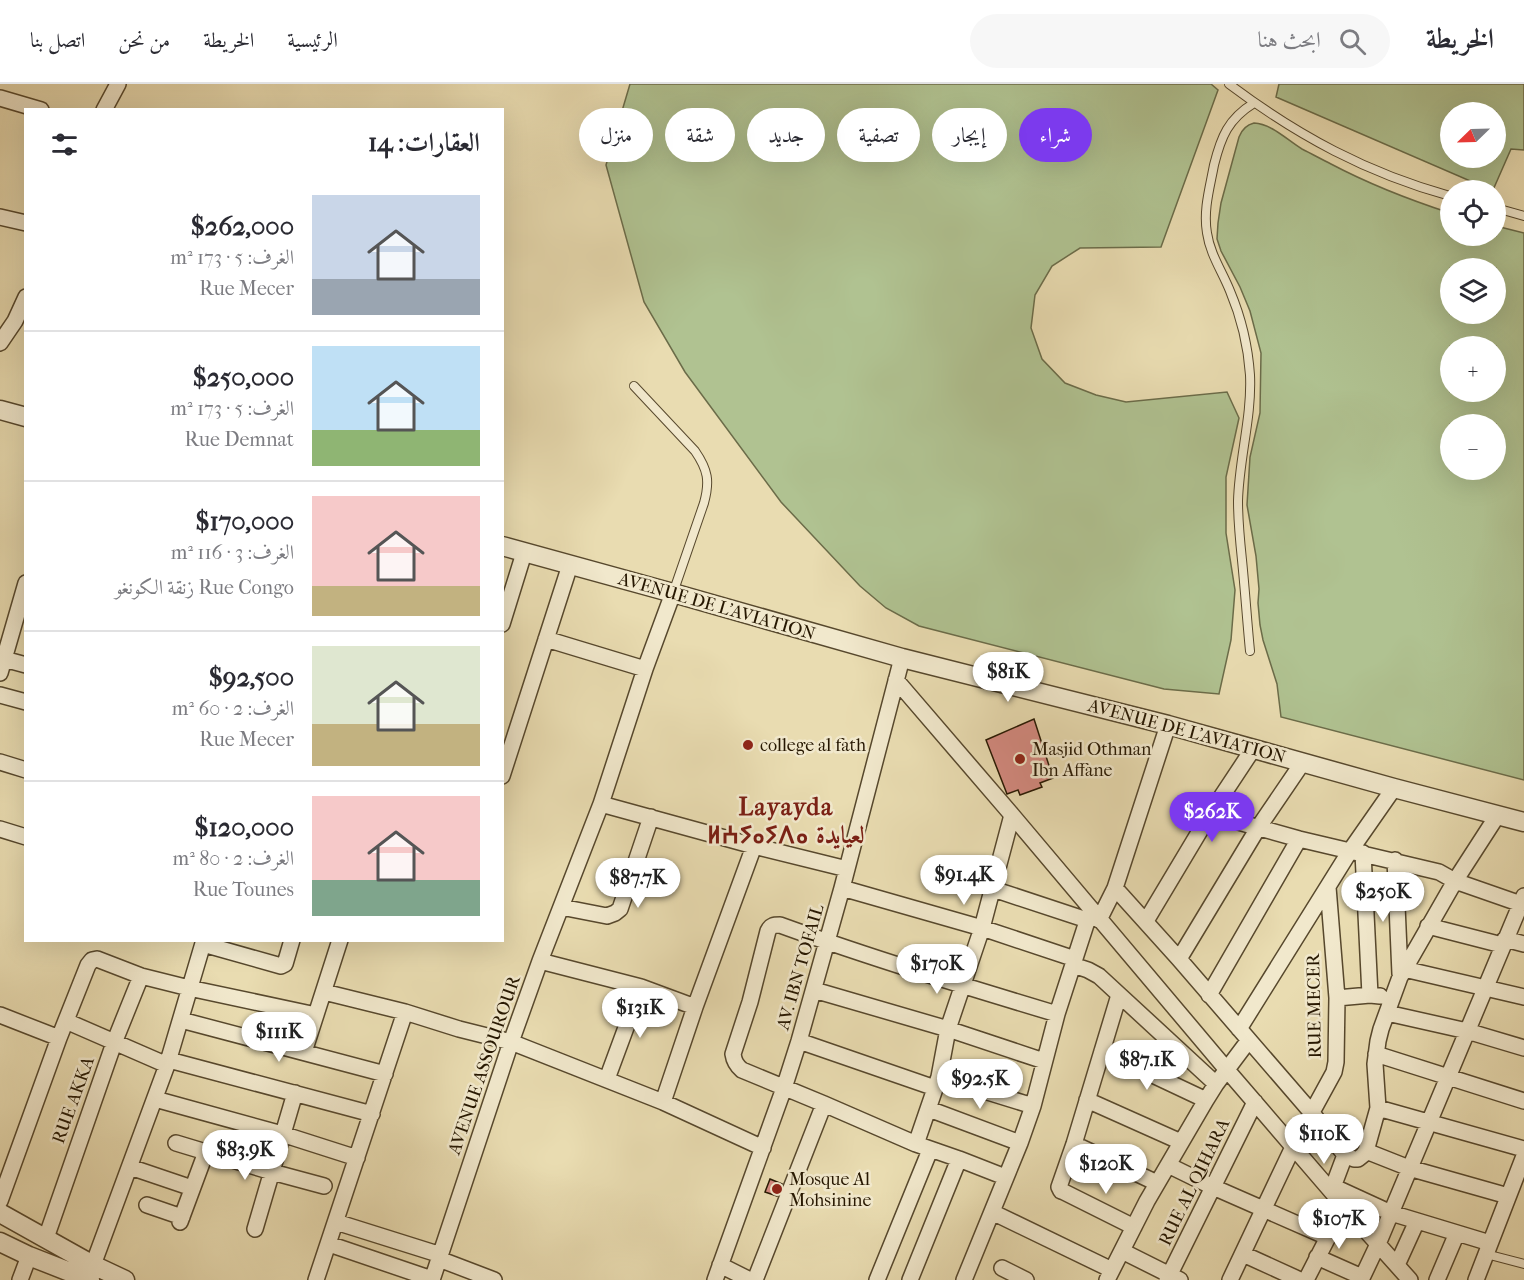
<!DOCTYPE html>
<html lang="ar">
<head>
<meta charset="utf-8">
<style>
  body { margin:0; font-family:"IM FELL French Canon",Amiri,"Noto Sans Tifinagh",serif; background:#f7f7f7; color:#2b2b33; direction:rtl; height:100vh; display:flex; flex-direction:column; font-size:22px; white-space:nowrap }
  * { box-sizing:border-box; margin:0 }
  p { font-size:20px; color:#7c7c81 }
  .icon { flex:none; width:33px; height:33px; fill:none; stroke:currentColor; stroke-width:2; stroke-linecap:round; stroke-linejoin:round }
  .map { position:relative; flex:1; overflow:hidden; direction:ltr }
  .panel { position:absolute; left:24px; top:24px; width:480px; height:834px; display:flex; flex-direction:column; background:#fff; border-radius:0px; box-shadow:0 6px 24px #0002; direction:rtl }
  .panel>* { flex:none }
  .guide { position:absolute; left:522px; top:24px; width:570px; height:54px; direction:rtl; display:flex; gap:12px }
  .needle { width:39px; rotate:247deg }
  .buttons { position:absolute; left:1440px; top:18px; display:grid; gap:12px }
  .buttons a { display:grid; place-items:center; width:66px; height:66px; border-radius:50%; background:#fff; box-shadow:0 6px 24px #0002; font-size:30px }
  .price { position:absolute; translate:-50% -51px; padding:0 14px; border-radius:21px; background:#fff; color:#222; font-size:20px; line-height:39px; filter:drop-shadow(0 2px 3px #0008) }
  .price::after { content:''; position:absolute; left:50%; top:36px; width:18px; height:14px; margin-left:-9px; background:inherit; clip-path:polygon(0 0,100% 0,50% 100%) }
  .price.selected { background:#7c3aed; color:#fff }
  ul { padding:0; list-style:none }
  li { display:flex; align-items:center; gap:18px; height:150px; padding:0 24px }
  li+li { border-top:2px solid #e1e1e2 }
  li span { display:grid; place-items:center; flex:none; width:168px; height:120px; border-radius:0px; color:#555 }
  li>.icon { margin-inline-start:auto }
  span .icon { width:72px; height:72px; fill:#fffc; stroke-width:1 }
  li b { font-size:26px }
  h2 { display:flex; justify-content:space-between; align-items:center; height:72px; padding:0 24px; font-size:26px }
  .pill { padding:0 21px; border-radius:27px; background:#fff; box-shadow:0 6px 24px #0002; font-size:21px; line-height:54px }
  .pill.selected { background:#7c3aed; color:#fff }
  header { display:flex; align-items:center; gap:36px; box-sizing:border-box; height:84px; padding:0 30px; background:#fff; border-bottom:2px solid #e1e1e2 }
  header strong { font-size:28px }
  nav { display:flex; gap:33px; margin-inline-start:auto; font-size:21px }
  .search { width:420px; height:54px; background:#f7f7f7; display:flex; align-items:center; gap:15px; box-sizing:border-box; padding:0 21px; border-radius:33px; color:#7c7c81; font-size:22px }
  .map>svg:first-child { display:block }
</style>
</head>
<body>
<header>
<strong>الخريطة</strong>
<div class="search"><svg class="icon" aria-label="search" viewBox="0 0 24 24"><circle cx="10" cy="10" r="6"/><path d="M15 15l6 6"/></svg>ابحث هنا</div>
<nav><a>الرئيسية</a><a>الخريطة</a><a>من نحن</a><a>اتصل بنا</a></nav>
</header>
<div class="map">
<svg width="1524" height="1196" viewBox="0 0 1524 1196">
  <rect width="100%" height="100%" fill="#e9dcb1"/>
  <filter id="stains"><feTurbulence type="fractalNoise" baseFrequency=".00333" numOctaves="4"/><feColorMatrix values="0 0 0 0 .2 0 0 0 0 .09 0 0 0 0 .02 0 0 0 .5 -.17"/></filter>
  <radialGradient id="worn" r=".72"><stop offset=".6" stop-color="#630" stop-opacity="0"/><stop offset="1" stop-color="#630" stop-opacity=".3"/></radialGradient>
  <path fill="#b0c291" stroke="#6b6c49" stroke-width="1.5" fill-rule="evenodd" d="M 630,0 L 1211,0 L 1218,6 L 1161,163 L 1080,164 L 1052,182 L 1035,211 L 1031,244 L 1042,275 L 1065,299 L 1096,311 L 1126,318 L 1227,308 L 1239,334 L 1226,393 L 1226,449 L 1235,506 L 1231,556 L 1219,610 L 1164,605 L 919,542 L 886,524 L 860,502 L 781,418 L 685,288 L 644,218 L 606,81 Z
    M 1279,0 L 1524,0 L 1524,66 L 1511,65 L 1493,106 L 1491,106 L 1276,13 ZM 1450,28 L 1496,28 L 1496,74 L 1450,74 Z
    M 1254,39 C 1272,40 1287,56 1302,65 C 1312,70 1321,75 1331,80 C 1369,100 1410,116 1450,129 L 1450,152 L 1496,152 L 1496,142 L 1524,149 L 1524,696 L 1281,633 L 1277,600 L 1263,556 L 1260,541 L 1258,519 L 1259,505 L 1256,472 L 1247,421 L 1250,373 L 1260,329 L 1261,269 L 1250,227 L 1240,203 L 1221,167 L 1217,155 L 1218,139 L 1221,119 L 1239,53 C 1242,45 1246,41 1254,39 ZM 1450,184 L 1496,184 L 1496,230 L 1450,230 ZM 1450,262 L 1496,262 L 1496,308 L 1450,308 ZM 1450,340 L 1496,340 L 1496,386 L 1450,386 Z"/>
  <path fill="#d58a81" stroke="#261701" stroke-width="1.5" d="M 1034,635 L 1053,694 L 1040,699 L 1042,703 L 1020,711 L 1018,706 L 1007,710 L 986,656 Z
    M 770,1095 L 782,1100 L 777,1112 L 765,1108 Z"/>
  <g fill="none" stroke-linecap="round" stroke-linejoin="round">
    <g stroke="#57482d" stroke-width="10">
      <path id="service" d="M 1229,0 C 1298,52 1367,89 1450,112
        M 1496,124 L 1524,132
        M 634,302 L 695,367 C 708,386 710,397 704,419 L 673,509
        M 1250,567 C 1247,536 1245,506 1242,476 C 1240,457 1238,437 1238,417 C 1239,375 1252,333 1250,291 C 1248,262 1241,233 1230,207 C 1222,187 1210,170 1207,149 C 1203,126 1210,103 1214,81 C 1221,53 1228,35 1254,19
        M 1486,1170 L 1524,1180"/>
    </g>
    <g stroke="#57482d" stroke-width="18">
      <path id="minor" d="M 0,14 L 41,26
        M 104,26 L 118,0
        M 0,133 L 26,139
        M 0,259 L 15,237 L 26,213
        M 502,540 L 524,469
        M 546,555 L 645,585
        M 0,574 L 26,581
        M 0,589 L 26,499
        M 896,596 L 1012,731 L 1227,986 L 1344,1122 L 1410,1196
        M 0,611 L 26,618
        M 0,678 L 26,686
        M 502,692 L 570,481
        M 601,720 L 754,762 L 847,785
        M 1210,730 L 1299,755 L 1439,788 L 1455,797 L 1521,820
        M 0,745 L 26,753
        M 1363,769 L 1370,911
        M 1395,776 L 1400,890
        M 842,804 L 982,844 L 1075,875
        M 1115,804 L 1179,875 L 1312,1029 L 1345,1071 L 1354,1075 L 1358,1075 L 1363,1071 L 1366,1067 L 1378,1024 L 1375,980 L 1378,957 L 1381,945 L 1400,893 L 1455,797 L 1497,732
        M 993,805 L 1087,836
        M 561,823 L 607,832 L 615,829 L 620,825 L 651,733
        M 1099,836 L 1115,804 L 1168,641
        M 1146,837 L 1210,730 L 1253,665
        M 1428,842 L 1502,861
        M 1505,855 L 1524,860
        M 203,860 L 281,882 L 285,880 L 292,856
        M 1179,875 L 1258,744 L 1303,678
        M 540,877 L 641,903 L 695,923
        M 1073,881 L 1088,886 L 1099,892 L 1216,1000
        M 1404,885 L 1524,913
        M 814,906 L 948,945 L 1044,977
        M 324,908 L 405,928 L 459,945 L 511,958 L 663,1018 L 763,1064
        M 1119,911 L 1074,1060 L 1059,1103 L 1061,1107 L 1064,1108 L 1134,1143
        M 1209,911 L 1299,755
        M 1337,914 L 1370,911 L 1380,912
        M 1387,929 L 1467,947 L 1524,964
        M 0,931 L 59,954
        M 181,936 L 385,990
        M 66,937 L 167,981
        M 1239,945 L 1350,767 L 1394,704
        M 799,957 L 935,1004
        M 1102,967 L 1206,1016
        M 304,968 L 340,856
        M 1376,970 L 1524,1017
        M 169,976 L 372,1030
        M 939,993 L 1033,1022
        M 607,995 L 641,903
        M 155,1015 L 282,1050 L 357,1074
        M 1087,1016 L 1181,1058
        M 663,1018 L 695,923 L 754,762
        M 1378,1024 L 1524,1065
        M 929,1025 L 1020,1059
        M 176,1059 L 272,1088 L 324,1102
        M 916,1060 L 939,993 L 948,945 L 982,844 L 1012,731
        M 1074,1060 L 1157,1099
        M 1366,1067 L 1409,1084 L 1508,1112
        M 1168,1081 L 1213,1103 L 1327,1153
        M 130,1083 L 192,1104
        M 1005,1093 L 959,1075 L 916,1060 L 824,1020 L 742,986 C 736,981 734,977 733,970 L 750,918 L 768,847 C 771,841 774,841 780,841 C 871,874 964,902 1057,930
        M 1330,1101 L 1391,1129 L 1490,1159
        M 1333,1103 L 1345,1071
        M 0,1117 L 59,954 L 88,881 L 92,876 L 97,875 L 141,892 L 189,904 L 316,931
        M 147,1121 L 182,1133
        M 992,1128 L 1112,1186
        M 180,1138 L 206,1068
        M 336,1138 L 441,1171
        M 255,1145 L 295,1009
        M 46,1154 L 114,959 L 141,892
        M 329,1160 L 432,1195
        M 1122,1167 L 1180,1196
        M 1243,1170 L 1300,1196
        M 1317,1173 L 1362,1193
        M 439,1175 L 494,1196
        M 93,1181 L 167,981 L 204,856
        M 720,1181 L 750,1196
        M 1397,1181 L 1417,1137
        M 1002,1184 L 1026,1196
        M 20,1196 L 29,1172
        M 316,1196 L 405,928
        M 432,1196 L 511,958 L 540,877 L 601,720 L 645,585 L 673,509
        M 715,1196 L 784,1004 L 799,957 L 842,804 L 902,574
        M 755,1196 L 824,1020
        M 877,1196 L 930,1066
        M 910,1196 L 959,1075
        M 964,1196 L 1020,1059 L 1033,1022 L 1057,930 L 1091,825
        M 1107,1196 L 1147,1117 L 1206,1016 L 1216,1000 L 1249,956
        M 1167,1196 L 1255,1018
        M 1230,1196 L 1293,1063 L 1334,988 L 1336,978 L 1337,914 L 1328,803
        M 1306,1196 L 1344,1122
        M 1361,1196 L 1378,1160 L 1524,812
        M 1437,1196 L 1457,1149
        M 1476,1196 L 1524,1072"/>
    </g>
    <g stroke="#57482d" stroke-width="21">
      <path id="tertiary" d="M 0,326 L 26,333
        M 502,462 L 673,509 L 902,574 L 1168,641 L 1394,704 L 1524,738
        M 0,1129 L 93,1181 L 125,1196
        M 0,1158 L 29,1172 L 90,1196"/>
    </g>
    <use href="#service" stroke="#f1e8cc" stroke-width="8"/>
    <use href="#minor" stroke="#f1e8cc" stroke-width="15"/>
    <use href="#tertiary" stroke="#f1e8cc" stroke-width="18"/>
  </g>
  <g fill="#8f2418" stroke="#f1e8cc" stroke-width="2">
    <circle cx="748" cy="661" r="6"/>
    <circle cx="1020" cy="675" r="6"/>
    <circle cx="777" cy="1105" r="6"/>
  </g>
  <g text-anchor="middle" stroke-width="5" stroke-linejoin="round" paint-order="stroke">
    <g font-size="18" fill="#261701" stroke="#f1e8cc">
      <text transform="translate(717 522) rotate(16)" y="6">AVENUE DE L'AVIATION</text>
      <text transform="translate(1187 647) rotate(15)" y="6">AVENUE DE L'AVIATION</text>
      <text transform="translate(800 883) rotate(-74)" y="6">AV. IBN TOFAIL</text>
      <text transform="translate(1314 922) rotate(-91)" y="6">RUE MECER</text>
      <text transform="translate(484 981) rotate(-71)" y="6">AVENUE ASSOUROUR</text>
      <text transform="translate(73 1016) rotate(-70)" y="6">RUE AKKA</text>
      <text transform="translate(1194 1098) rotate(-64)" y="6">RUE AL QIHARA</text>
    </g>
    <g font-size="18" fill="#261701" stroke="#f1e8cc" text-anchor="start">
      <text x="760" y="667">college al fath</text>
      <text x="1032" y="671">Masjid Othman<tspan x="1032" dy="21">Ibn Affane</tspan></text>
      <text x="789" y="1101">Mosque Al<tspan x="789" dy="21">Mohsinine</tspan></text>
    </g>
    <g font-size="24" font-weight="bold" letter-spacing="1.5" fill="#7a1f14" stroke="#f1e8cc">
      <text x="786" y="731">Layayda<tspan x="786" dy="28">ⵍⵄⵢⴰⵢⴷⴰ لعيايدة</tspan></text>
    </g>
  </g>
  <rect width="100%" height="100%" filter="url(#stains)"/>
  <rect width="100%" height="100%" fill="url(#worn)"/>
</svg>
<div class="buttons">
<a><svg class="needle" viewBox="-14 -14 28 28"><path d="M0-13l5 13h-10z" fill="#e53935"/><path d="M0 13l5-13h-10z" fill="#7c7c81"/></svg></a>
<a><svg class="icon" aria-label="locate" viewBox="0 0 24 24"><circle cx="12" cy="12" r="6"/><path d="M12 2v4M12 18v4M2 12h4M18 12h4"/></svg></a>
<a><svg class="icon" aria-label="layers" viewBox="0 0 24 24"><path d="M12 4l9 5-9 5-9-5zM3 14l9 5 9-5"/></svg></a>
<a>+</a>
<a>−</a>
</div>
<b class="price" style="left:1008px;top:619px">$81K</b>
<b class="price selected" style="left:1212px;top:759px">$262K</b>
<b class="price" style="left:964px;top:822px">$91.4K</b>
<b class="price" style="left:638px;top:825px">$87.7K</b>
<b class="price" style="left:1383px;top:839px">$250K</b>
<b class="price" style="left:937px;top:911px">$170K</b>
<b class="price" style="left:640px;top:955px">$131K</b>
<b class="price" style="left:279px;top:979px">$111K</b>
<b class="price" style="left:1147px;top:1007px">$87.1K</b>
<b class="price" style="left:980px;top:1026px">$92.5K</b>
<b class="price" style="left:1324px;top:1081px">$110K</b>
<b class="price" style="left:245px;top:1097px">$83.9K</b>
<b class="price" style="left:1106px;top:1111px">$120K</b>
<b class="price" style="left:1339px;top:1166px">$107K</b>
<div class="guide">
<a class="pill selected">شراء</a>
<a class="pill">إيجار</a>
<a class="pill">تصفية</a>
<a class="pill">جديد</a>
<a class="pill">شقة</a>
<a class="pill">منزل</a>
</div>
<section class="panel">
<h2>العقارات: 14<svg class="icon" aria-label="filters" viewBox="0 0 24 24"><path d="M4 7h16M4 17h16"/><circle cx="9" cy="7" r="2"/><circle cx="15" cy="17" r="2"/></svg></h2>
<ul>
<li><span style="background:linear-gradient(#c9d6e8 70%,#9aa5b1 0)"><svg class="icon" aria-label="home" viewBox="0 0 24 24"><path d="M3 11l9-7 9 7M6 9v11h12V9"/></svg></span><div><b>$262,000</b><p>الغرف: 5 · 173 m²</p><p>Rue Mecer</p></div></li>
<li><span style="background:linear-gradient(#bfe0f5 70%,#8fb573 0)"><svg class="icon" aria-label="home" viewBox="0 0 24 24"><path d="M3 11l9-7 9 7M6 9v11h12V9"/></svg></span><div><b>$250,000</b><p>الغرف: 5 · 173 m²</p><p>Rue Demnat</p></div></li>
<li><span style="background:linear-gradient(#f6c9c9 75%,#c2b280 0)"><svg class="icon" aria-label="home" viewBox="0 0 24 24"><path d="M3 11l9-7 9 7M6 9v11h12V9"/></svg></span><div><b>$170,000</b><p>الغرف: 3 · 116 m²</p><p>Rue Congo زنقة الكونغو</p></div></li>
<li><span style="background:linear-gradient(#dfe7d0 65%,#c2b280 0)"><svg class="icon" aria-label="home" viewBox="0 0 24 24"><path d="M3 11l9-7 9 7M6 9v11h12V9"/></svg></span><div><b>$92,500</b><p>الغرف: 2 · 60 m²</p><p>Rue Mecer</p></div></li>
<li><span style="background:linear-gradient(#f6c9c9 70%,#7fa58c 0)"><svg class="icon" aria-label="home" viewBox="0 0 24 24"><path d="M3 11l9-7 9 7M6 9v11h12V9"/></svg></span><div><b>$120,000</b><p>الغرف: 2 · 80 m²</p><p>Rue Tounes</p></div></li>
</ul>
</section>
</div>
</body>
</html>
